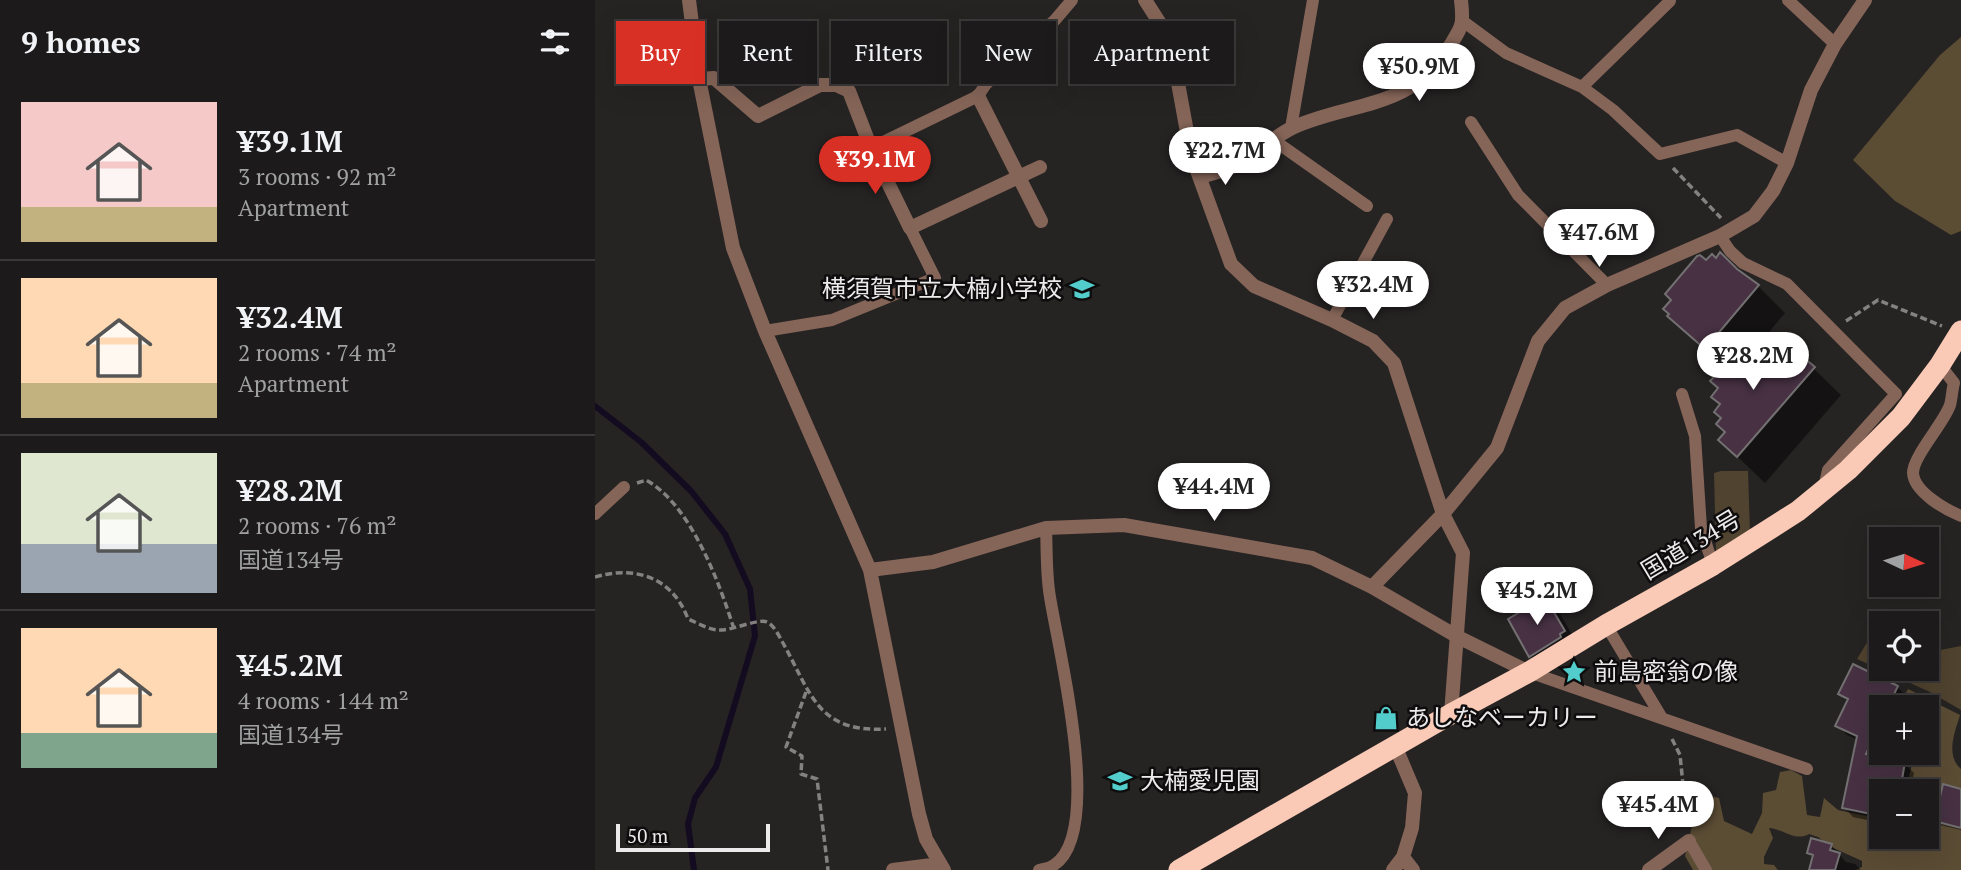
<!DOCTYPE html>
<html lang="en">
<head>
<meta charset="utf-8">
<style>
  body { margin:0; font-family:"PT Serif","Noto Sans JP",serif; background:#252323; color:#f1f3f6; height:100vh; display:flex; flex-direction:column; font-size:26px; white-space:nowrap }
  * { box-sizing:border-box; margin:0 }
  p { font-size:23px; color:#a0a1a2 }
  .icon { flex:none; width:38px; height:38px; fill:none; stroke:currentColor; stroke-width:2; stroke-linecap:round; stroke-linejoin:round }
  .map { position:relative; flex:1; overflow:hidden }
  .drawer { display:flex; flex-direction:column; background:#1c1a1a; width:595px }
  .drawer>* { flex:none }
  .banner { position:absolute; left:21px; top:21px; width:665px; height:63px; display:flex; gap:14px }
  .needle { width:46px; rotate:94deg }
  .fabs { position:absolute; left:1274px; top:527px; display:grid; gap:14px }
  .fabs a { display:grid; place-items:center; width:70px; height:70px; border-radius:0px; background:#1c1a1a; box-shadow:0 7px 28px #0002,0 0 0 2px #3a3839; font-size:35px }
  .scale { position:absolute; left:21px; bottom:18px; width:154px; box-sizing:border-box; padding-left:7px; border:4px solid #eceaea; border-top:0; font-size:19px; line-height:24px; white-space:nowrap; color:#eceaea; -webkit-text-stroke:5px #0e0c0d; paint-order:stroke }
  .price { position:absolute; translate:-50% -60px; padding:0 16px; border-radius:24px; background:#fff; color:#222; font-size:23px; line-height:46px; filter:drop-shadow(0 2px 4px #0008) }
  .price::after { content:''; position:absolute; left:50%; top:42px; width:21px; height:16px; margin-left:-10px; background:inherit; clip-path:polygon(0 0,100% 0,50% 100%) }
  .price.current { background:#d93025; color:#fff }
  ul { padding:0; list-style:none }
  li { display:flex; align-items:center; gap:21px; height:175px; padding:0 21px }
  li+li { border-top:2px solid #3a3839 }
  li span { display:grid; place-items:center; flex:none; width:196px; height:140px; border-radius:0px; color:#555 }
  li>.icon { margin-inline-start:auto }
  span .icon { width:84px; height:84px; fill:#fffc; stroke-width:1 }
  li b { font-size:30px }
  h2 { display:flex; justify-content:space-between; align-items:center; height:84px; padding:0 21px; font-size:30px }
  .chip { padding:0 24px; border-radius:0px; background:#1c1a1a; box-shadow:0 7px 28px #0002,0 0 0 2px #3a3839; font-size:24px; line-height:63px }
  .chip.current { background:#d93025; color:#fff }
  main { display:flex; flex:1; min-height:0 }
  .map>svg:first-child { display:block }
</style>
</head>
<body>
<main>
<section class="drawer">
<h2>9 homes<svg class="icon" aria-label="filters" viewBox="0 0 24 24"><path d="M4 7h16M4 17h16"/><circle cx="9" cy="7" r="2"/><circle cx="15" cy="17" r="2"/></svg></h2>
<ul>
<li><span style="background:linear-gradient(#f6c9c9 75%,#c2b280 0)"><svg class="icon" aria-label="home" viewBox="0 0 24 24"><path d="M3 11l9-7 9 7M6 9v11h12V9"/></svg></span><div><b>¥39.1M</b><p>3 rooms · 92 m²</p><p>Apartment</p></div></li>
<li><span style="background:linear-gradient(#ffd9b3 75%,#c2b280 0)"><svg class="icon" aria-label="home" viewBox="0 0 24 24"><path d="M3 11l9-7 9 7M6 9v11h12V9"/></svg></span><div><b>¥32.4M</b><p>2 rooms · 74 m²</p><p>Apartment</p></div></li>
<li><span style="background:linear-gradient(#dfe7d0 65%,#9aa5b1 0)"><svg class="icon" aria-label="home" viewBox="0 0 24 24"><path d="M3 11l9-7 9 7M6 9v11h12V9"/></svg></span><div><b>¥28.2M</b><p>2 rooms · 76 m²</p><p>国道134号</p></div></li>
<li><span style="background:linear-gradient(#ffd9b3 75%,#7fa58c 0)"><svg class="icon" aria-label="home" viewBox="0 0 24 24"><path d="M3 11l9-7 9 7M6 9v11h12V9"/></svg></span><div><b>¥45.2M</b><p>4 rooms · 144 m²</p><p>国道134号</p></div></li>
</ul>
</section>
<div class="map">
<svg width="1366" height="870" viewBox="0 0 1366 870">
  <rect width="100%" height="100%" fill="#262323"/>
  <path fill="#50432f" d="M 1126,471 L 1153,471 L 1155,532 L 1121,552 L 1119,473 Z
    M 1335,632 L 1340,651 L 1366,646 L 1366,710 L 1335,692 L 1262,659 L 1276,636 L 1286,636 L 1286,668 L 1332,668 L 1332,633 Z"/>
  <path fill="#5b4c34" d="M 1366,37 L 1366,231 L 1356,235 L 1300,201 L 1258,160 L 1345,55 Z
    M 1313,689 L 1365,715 C 1360,732 1350,755 1366,769 L 1366,789 L 1348,785 L 1345,790 L 1332,798 L 1332,791 L 1310,791 L 1318,761 L 1298,753 L 1332,752 L 1332,707 L 1304,707 Z
    M 1196,770 L 1207,776 L 1212,815 L 1225,817 L 1229,798 L 1243,810 L 1286,819 L 1286,836 L 1332,836 L 1332,817 L 1335,808 L 1339,809 L 1339,821 L 1366,828 L 1366,870 L 1260,870 L 1267,867 L 1267,861 L 1234,846 L 1223,837 L 1214,834 C 1200,842 1189,829 1174,828 L 1178,838 L 1169,857 L 1169,864 L 1179,865 L 1183,870 L 1098,870 L 1090,856 L 1102,804 L 1111,795 L 1124,798 L 1129,821 L 1157,834 L 1167,813 L 1168,793 L 1181,790 L 1185,772 Z"/>
  <path fill="#0007" d="M 1112,263 L 1142,272 L 1163,286 L 1190,313 L 1149,362 L 1218,368 L 1246,395 L 1170,483 L 1125,440 L 1132,432 L 1125,389 L 1114,354 L 1074,316 Z
    M 950,599 L 965,614 L 984,646 L 950,670 L 935,656 Z
    M 1302,687 L 1312,696 L 1306,707 L 1286,707 L 1286,750 L 1282,758 L 1310,764 L 1319,773 L 1315,791 L 1286,791 L 1286,823 L 1258,817 L 1249,807 L 1263,740 L 1252,735 L 1243,725 L 1253,702 L 1245,694 Z
    M 1349,787 L 1366,791 L 1366,830 L 1345,825 L 1340,821 Z
    M 1236,845 L 1251,862 L 1260,864 L 1266,870 L 1216,870 L 1219,858 L 1214,852 Z"/>
  <g fill="none" stroke-linecap="round" stroke-linejoin="round">
    <path stroke="#130b1f" stroke-width="6" d="M 0,406 L 46,442 L 96,491 L 130,534 L 155,589 L 160,636 L 121,767 L 100,798 L 93,824 L 99,870"/>
  </g>
  <path fill="#473143" stroke="#737072" stroke-width="2" d="M 1125,252 L 1142,269 L 1164,285 L 1110,349 L 1072,316 L 1074,314 L 1068,309 L 1076,300 L 1070,294 L 1102,256 L 1105,255 L 1111,260 L 1117,254 L 1121,258 Z
    M 1194,345 L 1220,367 L 1142,457 L 1123,440 L 1130,432 L 1121,424 L 1126,418 L 1119,412 L 1125,404 L 1116,397 L 1123,388 L 1115,381 L 1120,376 L 1105,363 L 1116,350 L 1133,365 Z
    M 950,597 L 970,631 L 965,634 L 966,637 L 934,657 L 913,619 Z
    M 1258,664 L 1303,686 L 1293,707 L 1286,707 L 1286,722 L 1271,754 L 1310,762 L 1305,791 L 1286,791 L 1286,816 L 1247,808 L 1262,736 L 1240,726 L 1253,699 L 1243,694 Z
    M 1348,784 L 1366,789 L 1366,828 L 1339,821 Z
    M 1216,838 L 1237,844 L 1235,850 L 1245,853 L 1240,870 L 1214,870 L 1218,855 L 1212,853 Z"/>
  <g fill="none" stroke-linecap="round" stroke-linejoin="round">
    <path stroke="#848181" stroke-width="3.5" stroke-dasharray="7 3.5" stroke-linecap="butt" d="M 1078,168 L 1126,218
      M 1251,321 L 1283,300 L 1347,326
      M 42,483 L 51,480 C 96,505 124,582 139,629
      M 0,577 C 41,565 78,578 93,619 C 103,623 114,630 124,630 C 136,631 164,618 172,622 C 179,625 184,636 188,643 C 216,693 222,733 291,729
      M 211,692 L 191,747 L 207,756 L 206,774 L 222,779 L 233,870
      M 1077,739 L 1085,755 L 1092,824"/>
    <path stroke="#856558" stroke-width="12" d="M 1193,0 L 1240,44
      M 869,22 L 911,53 L 987,87 L 1018,110 L 1065,154 L 1142,135 L 1192,163
      M 987,87 L 1075,1
      M 876,122 L 923,195 L 1012,285
      M 696,128 L 718,0
      M 677,139 L 772,206
      M 276,148 L 383,96 L 391,84 L 460,20 L 477,0
      M 1125,236 L 1135,251 L 1148,263 L 1192,284 L 1301,394 L 1233,470 L 1229,487
      M 737,320 L 792,219
      M 170,331 L 237,320 L 340,278 L 315,228
      M 1345,365 L 1359,383 C 1357,390 1357,398 1355,405 C 1349,423 1318,456 1318,473 C 1319,492 1351,510 1366,516
      M 1087,394 L 1100,436 L 1106,528 L 1118,565
      M 0,514 L 29,487
      M 1011,625 L 1067,718
      M 934,672 L 1212,769
      M 1094,841 L 1111,870
      M 444,870 C 448,869 455,868 459,865 C 510,832 463,649 455,597 C 451,575 452,550 451,528"/>
    <path stroke="#856558" stroke-width="14" d="M 94,0 L 104,79 L 138,248 L 170,331 L 275,570 L 324,814 L 331,839 L 349,870
      M 550,0 L 575,39 L 596,154 L 636,264 L 659,286 L 737,320 L 778,341 L 799,363 L 848,514 L 868,553 L 856,714
      M 104,79 L 119,78 L 163,116 L 225,85 L 241,85 L 254,91 L 276,148 L 315,228 L 445,167
      M 383,96 L 446,221
      M 605,177 C 618,173 634,170 646,163 C 664,152 679,136 699,127 C 756,102 816,109 853,49 C 867,26 869,27 866,0
      M 275,570 L 338,562 L 451,528 L 529,525 L 717,558 L 777,587 L 863,637 L 934,672
      M 777,587 L 848,514 L 902,448 L 943,341 L 970,308 L 1012,285 L 1125,236 L 1159,216 L 1178,191 L 1192,163 L 1216,90 L 1240,44 L 1270,0
      M 801,748 L 820,793 L 817,828 L 808,857 L 818,870
      M 298,870 L 344,864
      M 798,870 L 808,857
      M 1054,870 L 1094,841"/>
    <path stroke="#facab6" stroke-width="21" d="M 584,870 L 856,714 L 934,672 L 1011,625 L 1118,565 L 1203,511 L 1253,470 L 1306,417 L 1345,365 L 1366,331"/>
  </g>
  <defs>
    <g id="school-bare" transform="scale(1.89)"><path d="M0-5L7-2L0 1L-7-2ZM-4 1L0 2.5L4 1V4Q0 6-4 4Z" fill="#52cdcc" stroke="#0e0c0d" stroke-width="2.5" paint-order="stroke"/></g>
    <g id="sight-bare" transform="scale(1.89)"><path d="M0-6L1.8-2.2L6-1.7L2.9 1.2L3.7 5.4L0 3.3L-3.7 5.4L-2.9 1.2L-6-1.7L-1.8-2.2Z" fill="#52cdcc" stroke="#0e0c0d" stroke-width="2.5" paint-order="stroke"/></g>
    <g id="shop-bare" transform="scale(1.89)"><path d="M-5-2.5h2.3a2.7 3.5 0 0 1 5.4 0H5L5.5 6h-11ZM-1.5-2.5h3a1.5 2.3 0 0 0-3 0Z" fill="#52cdcc" stroke="#0e0c0d" stroke-width="2.5" paint-order="stroke"/></g>
  </defs>
  <g fill-rule="evenodd">
    <use href="#school-bare" x="487" y="289"/>
    <use href="#sight-bare" x="979" y="672"/>
    <use href="#shop-bare" x="791" y="718"/>
    <use href="#school-bare" x="525" y="781"/>
  </g>
  <g text-anchor="middle" stroke-width="5" stroke-linejoin="round" paint-order="stroke">
    <g font-size="24" fill="#eceaea" stroke="#0e0c0d" text-anchor="start">
      <text x="467" y="297" text-anchor="end">横須賀市立大楠小学校</text>
      <text x="999" y="680">前島密翁の像</text>
      <text x="811" y="726">あしなベーカリー</text>
      <text x="545" y="789">大楠愛児園</text>
    </g>
    <g font-size="24" fill="#eceaea" stroke="#0e0c0d">
      <text transform="translate(1096 545) rotate(-31)" y="8">国道134号</text>
    </g>
  </g>
</svg>
<div class="fabs">
<a><svg class="needle" viewBox="-14 -14 28 28"><path d="M0-13l5 13h-10z" fill="#e53935"/><path d="M0 13l5-13h-10z" fill="#a0a1a2"/></svg></a>
<a><svg class="icon" aria-label="locate" viewBox="0 0 24 24"><circle cx="12" cy="12" r="6"/><path d="M12 2v4M12 18v4M2 12h4M18 12h4"/></svg></a>
<a>+</a>
<a>−</a>
</div>
<div class="scale">50 m</div>
<b class="price" style="left:824px;top:103px">¥50.9M</b>
<b class="price" style="left:630px;top:187px">¥22.7M</b>
<b class="price current" style="left:280px;top:196px">¥39.1M</b>
<b class="price" style="left:1004px;top:269px">¥47.6M</b>
<b class="price" style="left:778px;top:321px">¥32.4M</b>
<b class="price" style="left:1158px;top:392px">¥28.2M</b>
<b class="price" style="left:619px;top:523px">¥44.4M</b>
<b class="price" style="left:942px;top:627px">¥45.2M</b>
<b class="price" style="left:1063px;top:841px">¥45.4M</b>
<div class="banner">
<a class="chip current">Buy</a>
<a class="chip">Rent</a>
<a class="chip">Filters</a>
<a class="chip">New</a>
<a class="chip">Apartment</a>
</div>
</div>
</main>
</body>
</html>
